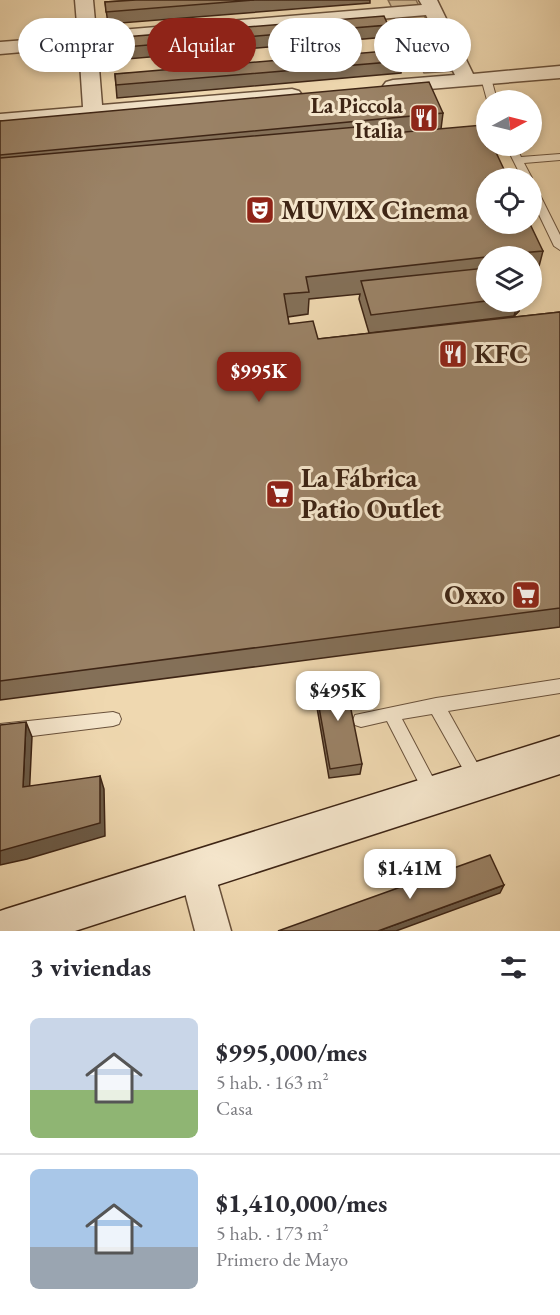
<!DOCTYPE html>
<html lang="es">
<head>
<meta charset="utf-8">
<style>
  body { margin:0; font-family:"EB Garamond",serif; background:#f2f2f3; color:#2b2b33; height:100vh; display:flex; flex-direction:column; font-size:22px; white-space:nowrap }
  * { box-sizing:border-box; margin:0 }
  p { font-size:20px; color:#7c7c81 }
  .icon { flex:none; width:33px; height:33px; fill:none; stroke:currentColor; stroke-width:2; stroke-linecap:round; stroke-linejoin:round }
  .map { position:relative; height:931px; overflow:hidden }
  .side { display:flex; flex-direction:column; background:#fff; flex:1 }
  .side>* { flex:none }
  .banner { position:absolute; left:18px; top:18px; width:525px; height:54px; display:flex; gap:12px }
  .needle { width:39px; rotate:83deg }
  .tools { position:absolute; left:476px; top:90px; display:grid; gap:12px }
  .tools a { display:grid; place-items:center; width:66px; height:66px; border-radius:50%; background:#fff; box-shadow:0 3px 9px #0003; font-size:30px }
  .price { position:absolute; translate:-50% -51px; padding:0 14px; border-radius:12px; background:#fff; color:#222; font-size:20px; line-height:39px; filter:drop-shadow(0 2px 3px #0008) }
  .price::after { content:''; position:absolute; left:50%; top:36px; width:18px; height:14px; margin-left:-9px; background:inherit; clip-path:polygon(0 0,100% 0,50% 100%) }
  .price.current { background:#8f2418; color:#fff }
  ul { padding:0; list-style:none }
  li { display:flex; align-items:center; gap:18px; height:150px; padding:0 30px }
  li+li { border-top:2px solid #e1e1e2 }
  li span { display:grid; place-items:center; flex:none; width:168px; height:120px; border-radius:9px; color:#555 }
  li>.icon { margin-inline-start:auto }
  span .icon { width:72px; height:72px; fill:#fffc; stroke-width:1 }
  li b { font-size:26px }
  h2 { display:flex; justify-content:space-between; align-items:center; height:72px; padding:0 30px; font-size:26px }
  .pill { padding:0 21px; border-radius:27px; background:#fff; box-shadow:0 3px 9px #0003; font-size:21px; line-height:54px }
  .pill.current { background:#8f2418; color:#fff }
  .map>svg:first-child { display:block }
</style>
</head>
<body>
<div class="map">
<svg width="560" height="931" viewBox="0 0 560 931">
  <rect width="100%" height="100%" fill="#efd8b0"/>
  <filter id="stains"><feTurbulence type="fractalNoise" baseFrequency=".00333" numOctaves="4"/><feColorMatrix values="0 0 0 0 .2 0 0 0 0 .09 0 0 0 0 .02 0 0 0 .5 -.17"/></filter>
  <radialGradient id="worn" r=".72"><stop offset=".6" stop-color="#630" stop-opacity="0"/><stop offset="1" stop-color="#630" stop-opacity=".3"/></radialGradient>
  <path fill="#d1ba96" stroke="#887056" stroke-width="1.5" d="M 388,0 L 416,0 L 453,71 L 424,73 Z"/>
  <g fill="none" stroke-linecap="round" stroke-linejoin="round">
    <g stroke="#6a523c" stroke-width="2">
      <path id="lane" d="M 486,75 L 491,78 L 497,100 L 487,100 L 481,78 Z
        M 506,146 L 516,146 L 521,157 L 560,154 L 560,160 L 524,163 L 532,178 L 531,180 L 522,178 Z
        M 531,184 L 536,187 L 560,235 L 560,250 L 554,246 L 531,198 Z
        M 560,679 L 560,693 L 448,711 L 486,779 L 484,785 L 478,787 L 472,785 L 432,714 L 402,719 L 441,793 L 439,799 L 433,801 L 427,799 L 387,721 L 361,727 L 355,725 L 353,720 L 355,715 L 436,698 Z
        M 113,712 L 119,714 L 121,719 L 119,724 L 113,726 L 0,740 L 0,724 Z"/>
    </g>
    <g stroke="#6a523c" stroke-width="3">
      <path id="street" d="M 75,0 L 93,0 L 96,32 L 422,5 L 419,0 L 437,0 L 473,74 L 560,66 L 560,78 L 393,92 L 386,90 L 383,86 L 386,82 L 393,80 L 455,75 L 426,15 L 97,43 L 102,105 L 292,89 L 299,91 L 302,95 L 299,99 L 292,101 L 0,126 L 0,114 L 83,107 L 79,47 L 0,54 L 0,42 L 78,36 Z
        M 197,852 L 210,857 L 231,931 L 195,931 L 179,870 L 184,857 Z"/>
    </g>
    <g stroke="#3e2515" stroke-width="3">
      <path id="secondary" d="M 560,736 L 560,774 L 75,931 L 0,931 L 0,911 L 6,909 Z"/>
    </g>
    <use href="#lane" fill="#f5e6cc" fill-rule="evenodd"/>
    <use href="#street" fill="#f5e6cc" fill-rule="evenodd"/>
    <use href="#secondary" fill="#f5e6cc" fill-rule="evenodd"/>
  </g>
  <path fill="#847058" stroke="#3e2515" stroke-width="1.5" d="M 136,0 L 370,0 L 370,3 L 108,24 L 105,2 Z
    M 388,25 L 387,37 L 115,60 L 112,38 Z
    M 402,61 L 401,73 L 117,98 L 115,74 Z
    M 443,113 L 441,129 L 543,251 L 537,274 L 531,274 L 531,256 L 486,256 L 486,302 L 522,302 L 519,311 L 514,316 L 369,333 L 359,299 L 360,294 L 309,299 L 308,314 L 288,317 L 289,324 L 318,339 L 560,312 L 560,627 L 0,700 L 0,121 Z
    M 314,679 L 362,764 L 360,774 L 329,778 L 314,690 Z"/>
  <path fill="#6c5b47" stroke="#3e2515" stroke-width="1.5" d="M 518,302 L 522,302 L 519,311 L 514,316 Z
    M 26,722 L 32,737 L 29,800 L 23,787 Z
    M 100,776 L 104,789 L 105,836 L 27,859 L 0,865 L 0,851 Z
    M 504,885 L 500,893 L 396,931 L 378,931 Z"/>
  <path fill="#9a8266" stroke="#3e2515" stroke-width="1.5" d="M 136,0 L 254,0 L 106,12 L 105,2 Z
    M 384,16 L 388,25 L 113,48 L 112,38 Z
    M 398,50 L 402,61 L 116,85 L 115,74 Z
    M 429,82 L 443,113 L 0,155 L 0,121 Z
    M 483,125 L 486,131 L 486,146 L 493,146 L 508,178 L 486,178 L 486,224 L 530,224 L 543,251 L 486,256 L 486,257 L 306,277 L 309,292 L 284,294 L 289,324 L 313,321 L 318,339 L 560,312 L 560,608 L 0,681 L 0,158 L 357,127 L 360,136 Z
    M 486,268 L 486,301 L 371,315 L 361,281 Z
    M 344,675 L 362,764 L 330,769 L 314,679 Z
    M 26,722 L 23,787 L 100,776 L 100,823 L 0,851 L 0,725 Z
    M 490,855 L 504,885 L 378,931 L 278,931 Z"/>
  <defs>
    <g id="restaurant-square" transform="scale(1.5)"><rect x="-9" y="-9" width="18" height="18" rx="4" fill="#8f2418" stroke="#f5e6cc"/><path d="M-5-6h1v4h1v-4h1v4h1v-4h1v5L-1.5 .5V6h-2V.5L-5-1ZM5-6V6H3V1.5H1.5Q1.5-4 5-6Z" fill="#fff"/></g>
    <g id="theatre-square" transform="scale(1.5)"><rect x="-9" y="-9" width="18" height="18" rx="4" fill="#8f2418" stroke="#f5e6cc"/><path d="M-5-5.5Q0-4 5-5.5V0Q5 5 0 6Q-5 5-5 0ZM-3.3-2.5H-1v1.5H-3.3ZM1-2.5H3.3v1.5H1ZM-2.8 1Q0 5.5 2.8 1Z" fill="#fff"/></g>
    <g id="supermarket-square" transform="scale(1.5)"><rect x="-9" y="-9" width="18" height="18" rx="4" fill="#8f2418" stroke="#f5e6cc"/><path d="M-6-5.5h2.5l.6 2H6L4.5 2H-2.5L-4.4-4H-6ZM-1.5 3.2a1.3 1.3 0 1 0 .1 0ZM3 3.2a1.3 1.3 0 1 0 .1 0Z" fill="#fff"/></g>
  </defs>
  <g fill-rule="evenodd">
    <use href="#restaurant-square" x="424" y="118"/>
    <use href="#theatre-square" x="260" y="210"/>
    <use href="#restaurant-square" x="453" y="354"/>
    <use href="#supermarket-square" x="280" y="494"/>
    <use href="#supermarket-square" x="526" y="595"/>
  </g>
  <g text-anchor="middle" stroke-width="6" stroke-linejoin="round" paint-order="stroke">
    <g font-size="22" font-weight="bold" fill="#3e2515" stroke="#f5e6cc" text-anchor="end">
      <text x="403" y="113">La Piccola<tspan x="403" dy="25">Italia</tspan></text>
    </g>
    <g font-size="27" font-weight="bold" fill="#3e2515" stroke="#f5e6cc" text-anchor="start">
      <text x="281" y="219">MUVIX Cinema</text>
      <text x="474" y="363">KFC</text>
      <text x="301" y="487">La Fábrica<tspan x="301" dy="31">Patio Outlet</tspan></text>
      <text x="505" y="604" text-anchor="end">Oxxo</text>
    </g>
  </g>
  <rect width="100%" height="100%" filter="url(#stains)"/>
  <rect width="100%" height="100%" fill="url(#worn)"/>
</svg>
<div class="tools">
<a><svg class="needle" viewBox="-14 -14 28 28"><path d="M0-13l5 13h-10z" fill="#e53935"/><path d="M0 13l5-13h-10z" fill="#7c7c81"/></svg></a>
<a><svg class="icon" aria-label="locate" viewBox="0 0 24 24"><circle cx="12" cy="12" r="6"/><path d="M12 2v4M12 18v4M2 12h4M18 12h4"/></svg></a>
<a><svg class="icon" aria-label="layers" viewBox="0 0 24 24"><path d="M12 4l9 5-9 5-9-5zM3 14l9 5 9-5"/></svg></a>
</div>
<b class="price current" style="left:259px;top:403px">$995K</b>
<b class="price" style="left:338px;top:722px">$495K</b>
<b class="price" style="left:410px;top:900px">$1.41M</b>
<div class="banner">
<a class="pill">Comprar</a>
<a class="pill current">Alquilar</a>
<a class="pill">Filtros</a>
<a class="pill">Nuevo</a>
</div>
</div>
<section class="side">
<h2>3 viviendas<svg class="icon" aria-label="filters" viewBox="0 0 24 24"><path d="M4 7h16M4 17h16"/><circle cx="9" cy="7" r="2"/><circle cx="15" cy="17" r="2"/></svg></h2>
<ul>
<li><span style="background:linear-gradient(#c9d6e8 60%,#8fb573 0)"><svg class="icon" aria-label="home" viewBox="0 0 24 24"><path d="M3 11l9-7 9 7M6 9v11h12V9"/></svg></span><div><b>$995,000/mes</b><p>5 hab. · 163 m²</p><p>Casa</p></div></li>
<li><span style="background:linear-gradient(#a9c7e8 65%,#9aa5b1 0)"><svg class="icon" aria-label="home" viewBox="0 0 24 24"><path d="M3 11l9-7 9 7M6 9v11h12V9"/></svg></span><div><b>$1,410,000/mes</b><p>5 hab. · 173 m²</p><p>Primero de Mayo</p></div></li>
</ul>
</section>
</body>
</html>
